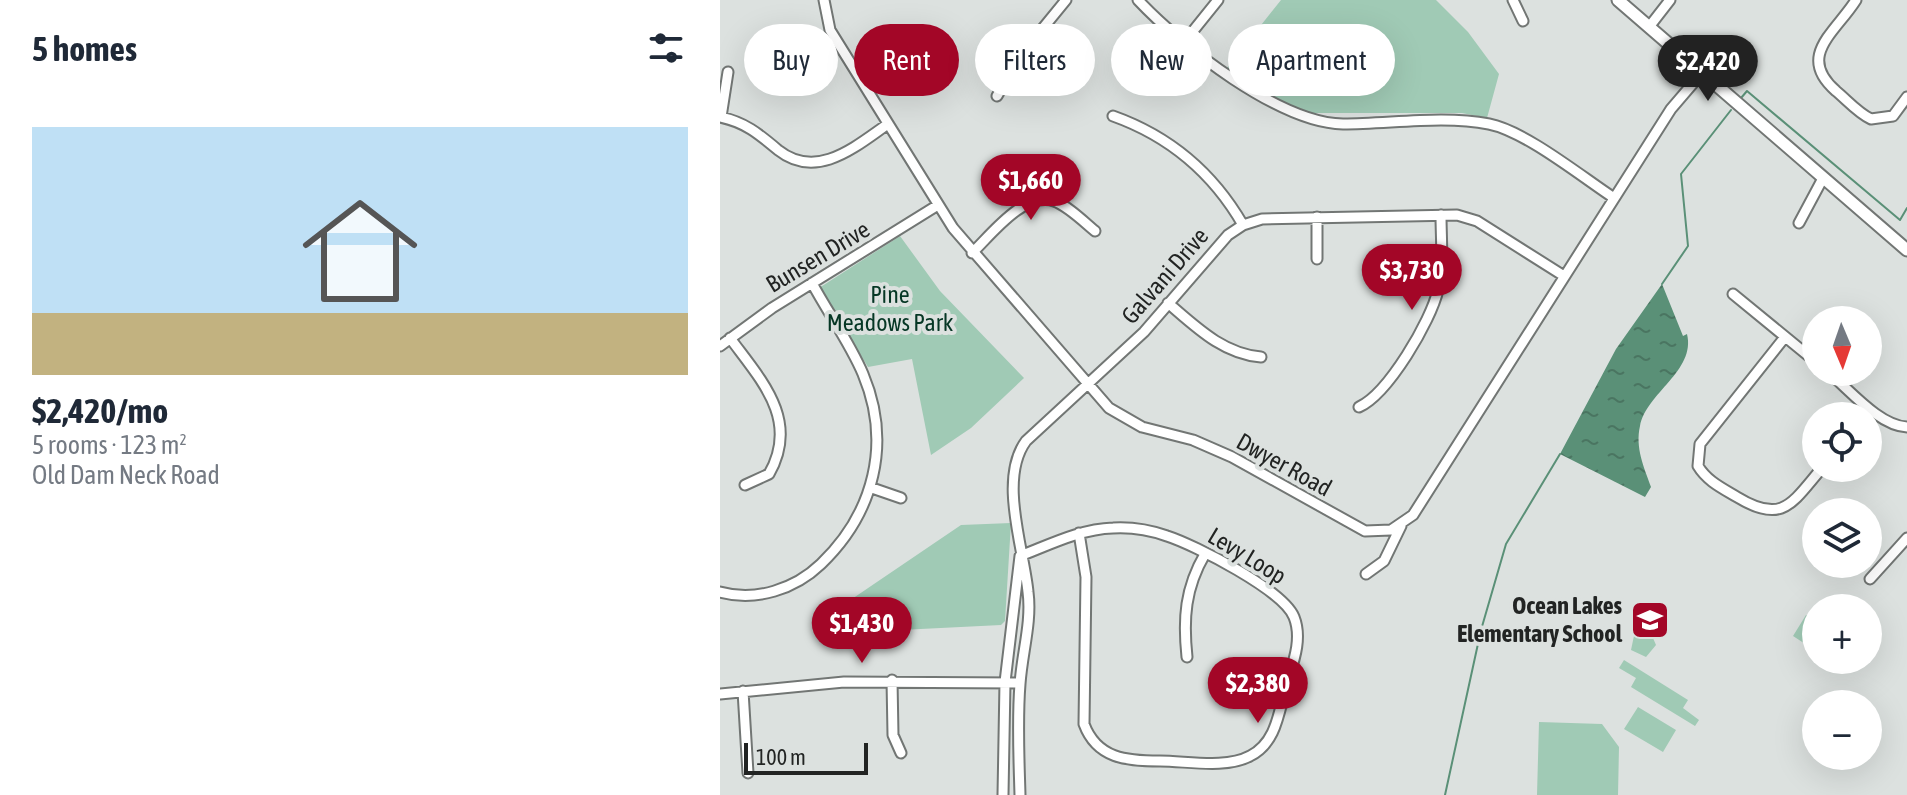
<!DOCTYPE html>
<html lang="en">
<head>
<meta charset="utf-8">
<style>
  body { margin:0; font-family:"Asap Condensed",sans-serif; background:#f6f6f7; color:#1f2937; height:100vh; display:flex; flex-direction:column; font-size:30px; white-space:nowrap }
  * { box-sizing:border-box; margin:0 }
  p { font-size:26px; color:#747a83 }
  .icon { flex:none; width:44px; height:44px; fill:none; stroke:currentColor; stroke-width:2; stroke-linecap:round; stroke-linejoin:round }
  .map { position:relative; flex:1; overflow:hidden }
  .side { display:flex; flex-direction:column; background:#fff; width:720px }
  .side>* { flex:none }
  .guide { position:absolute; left:24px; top:24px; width:760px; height:72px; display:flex; gap:16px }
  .needle { width:52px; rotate:178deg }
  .buttons { position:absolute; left:1082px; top:306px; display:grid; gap:16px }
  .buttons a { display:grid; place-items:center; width:80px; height:80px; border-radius:50%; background:#fff; box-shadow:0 8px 32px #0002; font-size:40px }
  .scale { position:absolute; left:24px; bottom:20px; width:124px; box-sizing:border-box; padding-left:8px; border:4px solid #222423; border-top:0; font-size:22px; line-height:28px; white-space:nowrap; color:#222423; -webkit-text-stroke:6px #dce1df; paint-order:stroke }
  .price { position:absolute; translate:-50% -68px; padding:0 18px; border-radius:28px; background:#a30627; color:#fff; font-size:26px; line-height:52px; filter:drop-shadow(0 2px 4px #0008) }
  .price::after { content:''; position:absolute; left:50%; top:48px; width:24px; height:18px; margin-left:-12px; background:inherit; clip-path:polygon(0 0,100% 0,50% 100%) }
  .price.on { background:#222; color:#fff }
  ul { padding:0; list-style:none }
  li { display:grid; align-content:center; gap:16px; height:424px; padding:0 32px }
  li+li { border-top:2px solid #e0e1e3 }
  li span { display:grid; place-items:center; height:248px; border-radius:0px; color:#555 }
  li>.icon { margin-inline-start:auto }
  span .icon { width:144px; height:144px; fill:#fffc; stroke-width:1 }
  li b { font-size:34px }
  h2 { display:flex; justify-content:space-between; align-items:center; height:96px; padding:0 32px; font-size:34px }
  .tag { padding:0 28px; border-radius:36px; background:#fff; box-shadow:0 8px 32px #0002; font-size:28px; line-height:72px }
  .tag.on { background:#a30627; color:#fff }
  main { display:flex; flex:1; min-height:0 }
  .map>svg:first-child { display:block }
</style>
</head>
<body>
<main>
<section class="side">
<h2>5 homes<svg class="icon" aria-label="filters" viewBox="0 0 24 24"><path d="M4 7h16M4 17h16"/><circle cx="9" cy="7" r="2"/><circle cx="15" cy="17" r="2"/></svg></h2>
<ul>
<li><span style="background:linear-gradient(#bfe0f5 75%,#c2b280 0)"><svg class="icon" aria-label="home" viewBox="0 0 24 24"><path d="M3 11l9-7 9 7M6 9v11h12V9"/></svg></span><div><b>$2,420/mo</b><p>5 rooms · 123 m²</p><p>Old Dam Neck Road</p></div></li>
</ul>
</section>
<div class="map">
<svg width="1187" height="795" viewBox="0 0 1187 795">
  <defs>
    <pattern id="water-ripples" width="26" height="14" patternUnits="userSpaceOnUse" patternTransform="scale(2)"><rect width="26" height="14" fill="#5a9077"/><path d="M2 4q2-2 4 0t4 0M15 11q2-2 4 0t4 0" fill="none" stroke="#4a7561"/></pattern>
  </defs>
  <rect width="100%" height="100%" fill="#dce1df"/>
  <path fill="#a0cab5" d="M 561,0 L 716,0 L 748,32 L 779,74 L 767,118 L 742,113 L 591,113 L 546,95 L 507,68 Z
    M 180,236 L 220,291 L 304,378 L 251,428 L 211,455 L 192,359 L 148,367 L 99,288 Z
    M 291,523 L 285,621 L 281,625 L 100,634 L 95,624 L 241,525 Z
    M 1086,615 L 1096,621 L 1096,651 L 1073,636 Z
    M 924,629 L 930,631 L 936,645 L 926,657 L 911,650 L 915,631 Z
    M 904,660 L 968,700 L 963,708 L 979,720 L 975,726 L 911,687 L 916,678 L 899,668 Z
    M 918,707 L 956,730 L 943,752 L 904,729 Z
    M 819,722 L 882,724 L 899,747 L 898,795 L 817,795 Z"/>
  <path fill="url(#water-ripples)" d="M 942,284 L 963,336 L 967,334 C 976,371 926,393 920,426 C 915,448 924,467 931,487 L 925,497 L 840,454 L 896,349 Z"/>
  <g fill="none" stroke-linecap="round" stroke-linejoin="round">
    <path stroke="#5a9077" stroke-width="2" d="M 1021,98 L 1027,91 L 1180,220 L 1187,208
      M 942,284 L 968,246 L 961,174 L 1011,110
      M 725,795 L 761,630 L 786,544 L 840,454"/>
    <g stroke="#727674" stroke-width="13">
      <path id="minor" d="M 104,0 L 110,30 L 233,228 L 389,408 L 422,427 L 473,440 L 512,457 L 645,531 L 671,530 L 693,515 L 951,109 L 981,74
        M 418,0 C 461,46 560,123 623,124 C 670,124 723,115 769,124 C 805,131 862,177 894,198
        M 793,0 L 803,21
        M 1136,0 C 1115,33 1076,56 1116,91 C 1127,100 1138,113 1151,119 L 1173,116 L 1187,97
        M 929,27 L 950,0
        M 465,41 L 498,0
        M 277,96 L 301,55 L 346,0
        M 393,116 C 449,136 493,173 523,225
        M 0,117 C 25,122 39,134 58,150 C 97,181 136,146 168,124
        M 1,117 L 8,72
        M 1079,223 L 1102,180
        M 252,253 C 271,235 304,191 334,201 C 348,206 363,221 375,231
        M 597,259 L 597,217
        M 1013,294 L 1096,362
        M 448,303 C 476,327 503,354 541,357
        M 1065,337 L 980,444 L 978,466 C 987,481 1002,488 1017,497 C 1063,525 1072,503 1102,468
        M 10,338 C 41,380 80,420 49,474 L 25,485
        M 0,346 L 52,308 L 218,205
        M 1108,372 C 1129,389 1159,426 1187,427
        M 639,407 C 668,394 711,321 718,290 C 724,266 721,240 721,215
        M 152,488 L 181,498
        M 300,556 C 329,545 360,529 393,528 C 411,527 430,530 447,536 C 475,545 563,590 574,617 C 584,642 570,670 564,694 C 558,718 554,744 530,756 C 506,769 467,761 440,761 C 407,761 377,759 364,724 L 366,577 L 359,533
        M 646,574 L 664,561 L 681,526
        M 1150,579 L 1187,538
        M 0,592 C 36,602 75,589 101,564 C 154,513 172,443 143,374 C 130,343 108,313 92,283
        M 467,657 C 463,619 465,588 485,554
        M 172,680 L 173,735 L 181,753
        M 23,691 L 28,773
        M 0,694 L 124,682 L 300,683
        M 283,795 L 285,682 L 300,556
        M 300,795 C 299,758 297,721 300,684 C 302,653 312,622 308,592 C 304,549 278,479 306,441 L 424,332 L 508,235 L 523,225 L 542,219 L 737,215 L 757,221 L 844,276"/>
    </g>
    <g stroke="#727674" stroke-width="15">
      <path id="tertiary" d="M 898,0 L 1187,250"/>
    </g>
    <use href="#minor" stroke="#fff" stroke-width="9"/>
    <use href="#tertiary" stroke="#fff" stroke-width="11"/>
  </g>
  <defs>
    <g id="school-square" transform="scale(2)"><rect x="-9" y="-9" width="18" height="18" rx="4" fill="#a30627" stroke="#dce1df"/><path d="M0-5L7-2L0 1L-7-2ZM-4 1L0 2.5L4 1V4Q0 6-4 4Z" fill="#fff"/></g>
  </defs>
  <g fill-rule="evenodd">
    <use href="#school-square" x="930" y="620"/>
  </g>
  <g text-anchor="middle" stroke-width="8" stroke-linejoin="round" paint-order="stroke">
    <g font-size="24" fill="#222423" stroke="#dce1df">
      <text transform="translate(98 257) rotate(-31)" y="8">Bunsen Drive</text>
      <text transform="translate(445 276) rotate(-49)" y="8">Galvani Drive</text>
      <text transform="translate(564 465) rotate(29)" y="8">Dwyer Road</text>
      <text transform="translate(527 556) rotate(31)" y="8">Levy Loop</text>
    </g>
    <g font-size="24" fill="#063725" stroke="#dce1df">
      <text x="170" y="303">Pine<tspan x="170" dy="28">Meadows Park</tspan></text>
    </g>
    <g font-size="24" font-weight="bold" fill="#222423" stroke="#dce1df" text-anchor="end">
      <text x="902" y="614">Ocean Lakes<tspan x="902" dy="28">Elementary School</tspan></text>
    </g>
  </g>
</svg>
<div class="buttons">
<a><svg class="needle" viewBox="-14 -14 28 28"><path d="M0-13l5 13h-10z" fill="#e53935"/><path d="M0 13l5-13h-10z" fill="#747a83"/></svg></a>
<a><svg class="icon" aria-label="locate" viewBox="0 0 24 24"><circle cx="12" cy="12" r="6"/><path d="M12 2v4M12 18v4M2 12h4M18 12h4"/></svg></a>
<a><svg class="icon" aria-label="layers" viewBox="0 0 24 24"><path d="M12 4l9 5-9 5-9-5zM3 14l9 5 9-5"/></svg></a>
<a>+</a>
<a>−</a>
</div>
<div class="scale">100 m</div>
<b class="price on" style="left:988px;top:103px">$2,420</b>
<b class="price" style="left:311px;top:222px">$1,660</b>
<b class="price" style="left:692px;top:312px">$3,730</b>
<b class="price" style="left:142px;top:665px">$1,430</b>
<b class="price" style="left:538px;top:725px">$2,380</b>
<div class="guide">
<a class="tag">Buy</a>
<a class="tag on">Rent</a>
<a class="tag">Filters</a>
<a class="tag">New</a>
<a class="tag">Apartment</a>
</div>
</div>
</main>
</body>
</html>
